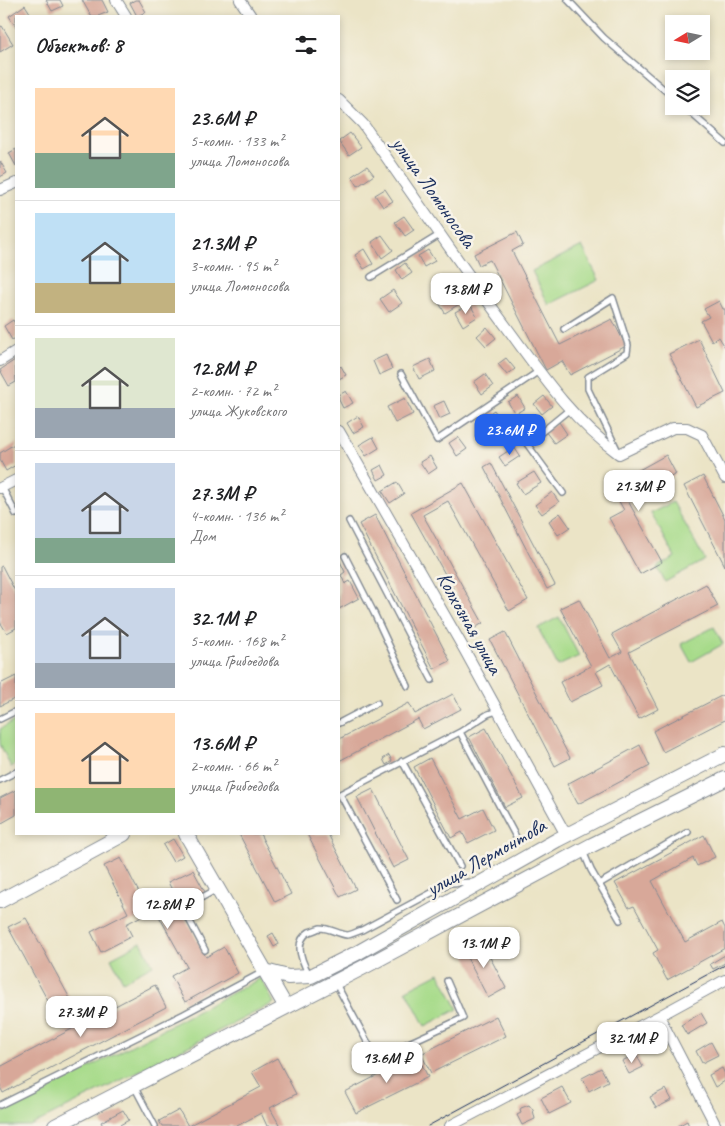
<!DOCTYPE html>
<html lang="ru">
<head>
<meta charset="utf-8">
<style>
  body { margin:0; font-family:Caveat,sans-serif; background:#f2f2f2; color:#202124; height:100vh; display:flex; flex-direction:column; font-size:19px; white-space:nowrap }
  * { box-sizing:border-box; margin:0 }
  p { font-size:16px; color:#757577 }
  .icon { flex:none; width:28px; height:28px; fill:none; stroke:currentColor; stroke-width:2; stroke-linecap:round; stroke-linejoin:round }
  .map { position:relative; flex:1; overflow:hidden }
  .sheet { position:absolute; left:15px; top:15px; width:325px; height:820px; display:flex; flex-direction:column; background:#fff; border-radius:0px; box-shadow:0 2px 8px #0003 }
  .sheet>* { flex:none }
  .needle { width:32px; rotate:260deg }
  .controls { position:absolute; left:665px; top:15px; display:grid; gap:10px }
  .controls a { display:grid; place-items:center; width:45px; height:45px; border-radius:0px; background:#fff; box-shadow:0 2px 8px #0003; font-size:25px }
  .price { position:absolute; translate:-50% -42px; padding:0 11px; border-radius:10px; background:#fff; color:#222; font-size:16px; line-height:32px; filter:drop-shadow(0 1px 2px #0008) }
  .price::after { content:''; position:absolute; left:50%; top:30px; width:15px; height:11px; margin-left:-8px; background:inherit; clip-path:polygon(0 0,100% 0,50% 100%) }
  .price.selected { background:#2563eb; color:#fff }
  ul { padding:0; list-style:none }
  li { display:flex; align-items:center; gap:15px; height:125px; padding:0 20px }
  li+li { border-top:1px solid #e0e0e0 }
  li span { display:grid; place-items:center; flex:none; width:140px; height:100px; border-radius:0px; color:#555 }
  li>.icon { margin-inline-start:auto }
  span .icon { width:60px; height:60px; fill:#fffc; stroke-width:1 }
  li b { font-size:21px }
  h2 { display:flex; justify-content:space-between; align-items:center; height:60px; padding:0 20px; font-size:21px }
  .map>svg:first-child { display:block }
</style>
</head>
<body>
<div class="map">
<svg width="725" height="1126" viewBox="0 0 725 1126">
  <rect width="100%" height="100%" fill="#f7f3e8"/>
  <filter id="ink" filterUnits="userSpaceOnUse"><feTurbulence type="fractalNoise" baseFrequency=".02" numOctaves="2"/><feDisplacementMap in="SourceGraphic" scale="10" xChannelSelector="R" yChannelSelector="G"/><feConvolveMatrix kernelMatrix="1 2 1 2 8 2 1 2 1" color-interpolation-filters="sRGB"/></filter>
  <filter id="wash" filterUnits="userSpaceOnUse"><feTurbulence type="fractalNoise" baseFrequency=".0096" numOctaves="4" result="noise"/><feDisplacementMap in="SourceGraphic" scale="20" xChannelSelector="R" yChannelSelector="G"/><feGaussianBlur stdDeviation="1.12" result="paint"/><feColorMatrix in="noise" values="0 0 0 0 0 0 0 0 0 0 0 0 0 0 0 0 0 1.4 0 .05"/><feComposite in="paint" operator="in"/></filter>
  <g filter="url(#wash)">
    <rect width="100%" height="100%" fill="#ebe4c6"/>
    <path fill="#a7db8a" stroke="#618574" d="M 582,246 L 599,280 L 549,305 L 532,271 Z
      M 673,502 L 705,560 L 665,582 L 657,567 L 675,557 L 651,513 Z
      M 559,617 L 579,656 L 558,666 L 538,628 Z
      M 714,627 L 723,644 L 691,662 L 681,644 Z
      M 16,720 L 16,764 L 11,767 L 0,744 L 0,729 Z
      M 141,942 L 153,965 L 123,981 L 111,958 Z
      M 439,973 L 458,1009 L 425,1026 L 406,990 Z
      M 261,978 L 274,1003 L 30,1126 L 0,1126 L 0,1114 Z"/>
    <g id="blocks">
      <path fill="#d8a899" d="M 46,0 L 60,0 L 63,6 L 52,11 Z
        M 82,0 L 102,0 L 108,12 L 98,16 L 91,16 Z
        M 135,0 L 139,0 L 146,12 L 137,16 L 130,3 Z
        M 25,5 L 32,16 L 16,16 L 16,27 L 9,16 Z
        M 2,26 L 13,44 L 0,52 L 0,27 Z
        M 350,133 L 361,147 L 349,155 L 339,141 Z
        M 16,149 L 16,166 L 9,153 Z
        M 0,161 L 7,173 L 0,177 Z
        M 367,166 L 374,175 L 358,186 L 352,176 Z
        M 385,189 L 393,201 L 383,207 L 375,195 Z
        M 404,216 L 414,230 L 405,236 L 395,222 Z
        M 517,232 L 523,245 L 512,251 L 560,345 L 612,319 L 626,346 L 570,375 L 562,361 L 546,370 L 490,260 L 479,265 L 474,254 Z
        M 382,235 L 393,250 L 382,258 L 372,242 Z
        M 364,249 L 373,264 L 364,269 L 355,255 Z
        M 428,250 L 435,261 L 424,267 L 418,256 Z
        M 405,263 L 412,273 L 402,280 L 396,270 Z
        M 456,289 L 464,301 L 445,313 L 438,301 Z
        M 393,290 L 402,303 L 389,312 L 380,299 Z
        M 719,301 L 723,309 L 725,309 L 725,347 L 719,337 L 712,341 L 701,321 L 709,317 L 704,309 Z
        M 470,304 L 477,317 L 463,326 L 455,312 Z
        M 13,320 L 16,325 L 16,338 L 12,340 L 4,326 Z
        M 487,327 L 496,338 L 486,346 L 477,336 Z
        M 699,339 L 725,393 L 696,407 L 669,354 Z
        M 386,355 L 392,369 L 379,375 L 373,361 Z
        M 506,358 L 515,369 L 507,375 L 498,364 Z
        M 430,359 L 435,371 L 419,379 L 413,367 Z
        M 15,360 L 16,382 L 9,386 L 0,370 Z
        M 341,366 L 346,375 L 339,379 L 339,368 Z
        M 485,374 L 493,386 L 482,394 L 474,382 Z
        M 346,391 L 353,403 L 343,408 L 339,400 L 339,395 Z
        M 518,396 L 525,408 L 515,414 L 508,402 Z
        M 544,396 L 552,406 L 542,414 L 534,404 Z
        M 405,398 L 413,414 L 395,423 L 387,407 Z
        M 444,401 L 450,414 L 439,419 L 433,406 Z
        M 494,410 L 504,425 L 494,431 L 484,417 Z
        M 358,416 L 364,427 L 353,433 L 347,423 Z
        M 559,422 L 567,434 L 554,443 L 545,431 Z
        M 373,437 L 379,448 L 366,456 L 359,445 Z
        M 458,437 L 467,449 L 457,456 L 449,443 Z
        M 16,443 L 16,465 L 6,471 L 0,460 L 0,453 Z
        M 514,447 L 520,456 L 505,466 L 499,457 Z
        M 666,455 L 676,474 L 628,501 L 662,562 L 640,574 L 609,518 L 624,510 L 610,486 Z
        M 430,456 L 437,468 L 428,474 L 420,462 Z
        M 491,463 L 555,585 L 547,589 L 484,467 Z
        M 382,465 L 387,475 L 378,480 L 373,470 Z
        M 534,472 L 541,483 L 523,494 L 516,483 Z
        M 703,476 L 725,519 L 725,566 L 684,486 Z
        M 397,482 L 404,494 L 390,503 L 382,491 Z
        M 463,483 L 528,600 L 509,611 L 448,501 L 423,515 L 483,623 L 475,628 L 411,513 Z
        M 552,492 L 559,502 L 542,514 L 535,505 Z
        M 560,513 L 570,527 L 558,535 L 549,521 Z
        M 375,515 L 450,661 L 434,669 L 359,524 Z
        M 339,559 L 345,572 L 341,575 L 345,584 L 350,581 L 359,598 L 339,609 Z
        M 2,566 L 16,593 L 16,628 L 7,633 L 0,622 L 0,567 Z
        M 706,584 L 718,606 L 629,652 L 658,709 L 639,719 L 610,664 L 596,672 L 603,685 L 570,702 L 560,682 L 591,666 L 560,608 L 579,599 L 610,658 L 622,652 L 612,634 Z
        M 505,632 L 570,758 L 555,766 L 490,640 Z
        M 16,676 L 16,698 L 0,706 L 0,684 Z
        M 453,694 L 461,709 L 423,729 L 418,719 L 339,761 L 339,739 L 409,703 L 415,714 Z
        M 725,694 L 725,720 L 663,752 L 653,731 Z
        M 486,728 L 523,798 L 505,807 L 469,737 Z
        M 640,745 L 650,766 L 578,804 L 567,784 Z
        M 389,755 L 392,761 L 386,765 L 383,759 Z
        M 430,758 L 462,819 L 483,808 L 494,830 L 468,843 L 462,832 L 451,838 L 414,767 Z
        M 373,789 L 409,860 L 393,868 L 357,797 Z
        M 16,790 L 16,815 L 0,824 L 0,798 Z
        M 239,834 L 260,834 L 291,894 L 275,902 Z
        M 307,834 L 328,834 L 356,889 L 340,897 Z
        M 704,835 L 715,857 L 697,866 L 693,858 L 652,881 L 685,942 L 722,922 L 725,928 L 725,948 L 667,980 L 653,953 L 658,950 L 634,906 L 629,908 L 615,883 Z
        M 173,839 L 183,856 L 173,862 L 163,845 Z
        M 121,858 L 145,904 L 172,890 L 168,882 L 193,870 L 205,892 L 179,906 L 206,957 L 224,947 L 238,973 L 185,1002 L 171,976 L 187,967 L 155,909 L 126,924 L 132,936 L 101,952 L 91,932 L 128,913 L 104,866 Z
        M 26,918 L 73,1004 L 55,1014 L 8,927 Z
        M 273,933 L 279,944 L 274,947 L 268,936 Z
        M 481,940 L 506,988 L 488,998 L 463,950 Z
        M 725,955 L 725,963 L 713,969 L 710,964 Z
        M 155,985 L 166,1007 L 3,1093 L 0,1087 L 0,1067 Z
        M 701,1013 L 707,1023 L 687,1035 L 681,1025 Z
        M 496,1016 L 506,1036 L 431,1073 L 421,1054 Z
        M 711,1042 L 718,1055 L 702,1063 L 696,1051 Z
        M 636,1054 L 643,1067 L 629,1074 L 622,1061 Z
        M 417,1055 L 428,1077 L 356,1113 L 345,1092 Z
        M 277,1058 L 296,1094 L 270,1108 L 280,1126 L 267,1126 L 261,1113 L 237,1126 L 162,1126 L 159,1121 L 179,1110 L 188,1126 L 261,1087 L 252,1072 Z
        M 601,1068 L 608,1081 L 589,1091 L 582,1078 Z
        M 722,1068 L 725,1074 L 725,1081 L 715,1087 L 709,1075 Z
        M 562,1087 L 571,1103 L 549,1114 L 541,1098 Z
        M 666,1089 L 672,1100 L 656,1108 L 650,1097 Z
        M 529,1105 L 533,1110 L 535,1119 L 522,1125 L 517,1115 L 521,1113 L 520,1110 L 521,1108 Z
        M 123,1110 L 129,1120 L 118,1126 L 103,1126 L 101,1122 Z
        M 687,1121 L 689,1126 L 678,1126 Z"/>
    </g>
  </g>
  <g filter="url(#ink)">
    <use href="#blocks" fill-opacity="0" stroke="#838a92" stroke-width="1"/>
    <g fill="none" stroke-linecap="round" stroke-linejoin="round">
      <g stroke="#838a92" stroke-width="8">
        <path id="service" d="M 568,0 L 604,38 L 674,98
          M 683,106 L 725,143
          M 371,277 L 441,234
          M 564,329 L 613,298 L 628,345 L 627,353 L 588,377 L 588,389 L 617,449
          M 401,374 L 437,440 L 539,371
          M 2,487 L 16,514
          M 563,493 L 527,444 L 570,409
          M 349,521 L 432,680
          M 345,556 L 374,613 L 408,686
          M 0,719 L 16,711
          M 339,723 L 377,703
          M 460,732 L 516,837
          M 402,761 L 460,866
          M 0,780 L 16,772
          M 583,851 L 591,870 L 620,920
          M 599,884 L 688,832
          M 397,900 L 340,794 L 460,732 L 488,714 L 497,711
          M 205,950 L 183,908 L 217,889
          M 309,974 C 302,962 293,942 309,932 C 313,931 317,929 320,928 C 330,928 338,934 347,935 C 351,935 358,931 362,930 L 450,883 L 474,882
          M 335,982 L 376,1058 L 463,1018 L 447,981
          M 134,1086 L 155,1126
          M 0,1105 L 184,1014 L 265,971"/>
      </g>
      <g stroke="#838a92" stroke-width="12">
        <path id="minor" d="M 116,0 L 126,16
          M 240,0 L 251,16
          M 339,100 L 363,124 C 411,192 458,262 508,329 C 541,374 573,421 619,454 L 673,428 L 687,428 L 702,435 L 725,478
          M 0,190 L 16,183
          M 0,361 L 16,351
          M 339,431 L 464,649 L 566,835
          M 0,488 L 16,480
          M 659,1016 L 716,1126
          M 450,1126 L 659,1016 L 725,980"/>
      </g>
      <g stroke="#838a92" stroke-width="16">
        <path id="secondary" d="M 186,834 L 286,1007
          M 0,901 L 124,834
          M 265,971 L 288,977 L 311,976 L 357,953 L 557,840 L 725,754
          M 55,1126 L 364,967 L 592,845 L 725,779"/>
      </g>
      <use href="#service" stroke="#fff" stroke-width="5"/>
      <use href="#minor" stroke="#fff" stroke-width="10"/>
      <use href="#secondary" stroke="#fff" stroke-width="14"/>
      <path stroke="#1b2f5e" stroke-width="1" d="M 428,1126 L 725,965"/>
    </g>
  </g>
  <g text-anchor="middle" stroke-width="5" stroke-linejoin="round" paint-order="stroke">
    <g font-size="21" fill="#1b2f5e" stroke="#f7f3e8">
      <text transform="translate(434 192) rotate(55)" y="7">улица Ломоносова</text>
      <text transform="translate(470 623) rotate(61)" y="7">Колхозная улица</text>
      <text transform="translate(486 857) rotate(-30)" y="7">улица Лермонтова</text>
    </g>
  </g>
</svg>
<div class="controls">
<a><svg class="needle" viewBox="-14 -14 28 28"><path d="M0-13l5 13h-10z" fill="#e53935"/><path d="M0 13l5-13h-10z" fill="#757577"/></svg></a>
<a><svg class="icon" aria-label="layers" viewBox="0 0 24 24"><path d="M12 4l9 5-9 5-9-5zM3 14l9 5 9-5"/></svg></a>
</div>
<b class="price" style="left:466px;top:315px">13.8M ₽</b>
<b class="price selected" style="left:510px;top:456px">23.6M ₽</b>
<b class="price" style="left:639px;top:512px">21.3M ₽</b>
<b class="price" style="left:168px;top:930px">12.8M ₽</b>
<b class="price" style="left:484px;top:969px">13.1M ₽</b>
<b class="price" style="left:81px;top:1038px">27.3M ₽</b>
<b class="price" style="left:632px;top:1064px">32.1M ₽</b>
<b class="price" style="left:387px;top:1084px">13.6M ₽</b>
<section class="sheet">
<h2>Объектов: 8<svg class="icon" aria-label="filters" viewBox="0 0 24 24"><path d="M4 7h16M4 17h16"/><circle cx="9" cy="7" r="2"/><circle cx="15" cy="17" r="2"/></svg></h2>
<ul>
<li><span style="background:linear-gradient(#ffd9b3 65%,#7fa58c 0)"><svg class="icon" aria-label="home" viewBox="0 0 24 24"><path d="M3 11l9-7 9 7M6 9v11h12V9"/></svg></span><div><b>23.6M ₽</b><p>5-комн. · 133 m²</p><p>улица Ломоносова</p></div></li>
<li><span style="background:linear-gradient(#bfe0f5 70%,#c2b280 0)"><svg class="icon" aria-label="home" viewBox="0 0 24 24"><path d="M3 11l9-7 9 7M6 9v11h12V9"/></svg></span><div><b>21.3M ₽</b><p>3-комн. · 95 m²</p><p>улица Ломоносова</p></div></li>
<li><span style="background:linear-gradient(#dfe7d0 70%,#9aa5b1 0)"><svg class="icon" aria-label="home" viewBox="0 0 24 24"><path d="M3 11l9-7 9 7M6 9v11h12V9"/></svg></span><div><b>12.8M ₽</b><p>2-комн. · 72 m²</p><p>улица Жуковского</p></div></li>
<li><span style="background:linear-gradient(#c9d6e8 75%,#7fa58c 0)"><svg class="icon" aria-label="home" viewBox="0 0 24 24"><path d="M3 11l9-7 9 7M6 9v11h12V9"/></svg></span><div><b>27.3M ₽</b><p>4-комн. · 136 m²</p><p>Дом</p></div></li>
<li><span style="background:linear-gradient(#c9d6e8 75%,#9aa5b1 0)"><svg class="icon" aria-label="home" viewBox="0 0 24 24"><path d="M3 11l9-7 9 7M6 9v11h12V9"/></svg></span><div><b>32.1M ₽</b><p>5-комн. · 168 m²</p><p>улица Грибоедова</p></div></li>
<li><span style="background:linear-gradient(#ffd9b3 75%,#8fb573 0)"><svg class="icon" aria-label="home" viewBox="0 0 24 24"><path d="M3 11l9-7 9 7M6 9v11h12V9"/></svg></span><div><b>13.6M ₽</b><p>2-комн. · 66 m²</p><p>улица Грибоедова</p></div></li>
</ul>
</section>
</div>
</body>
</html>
